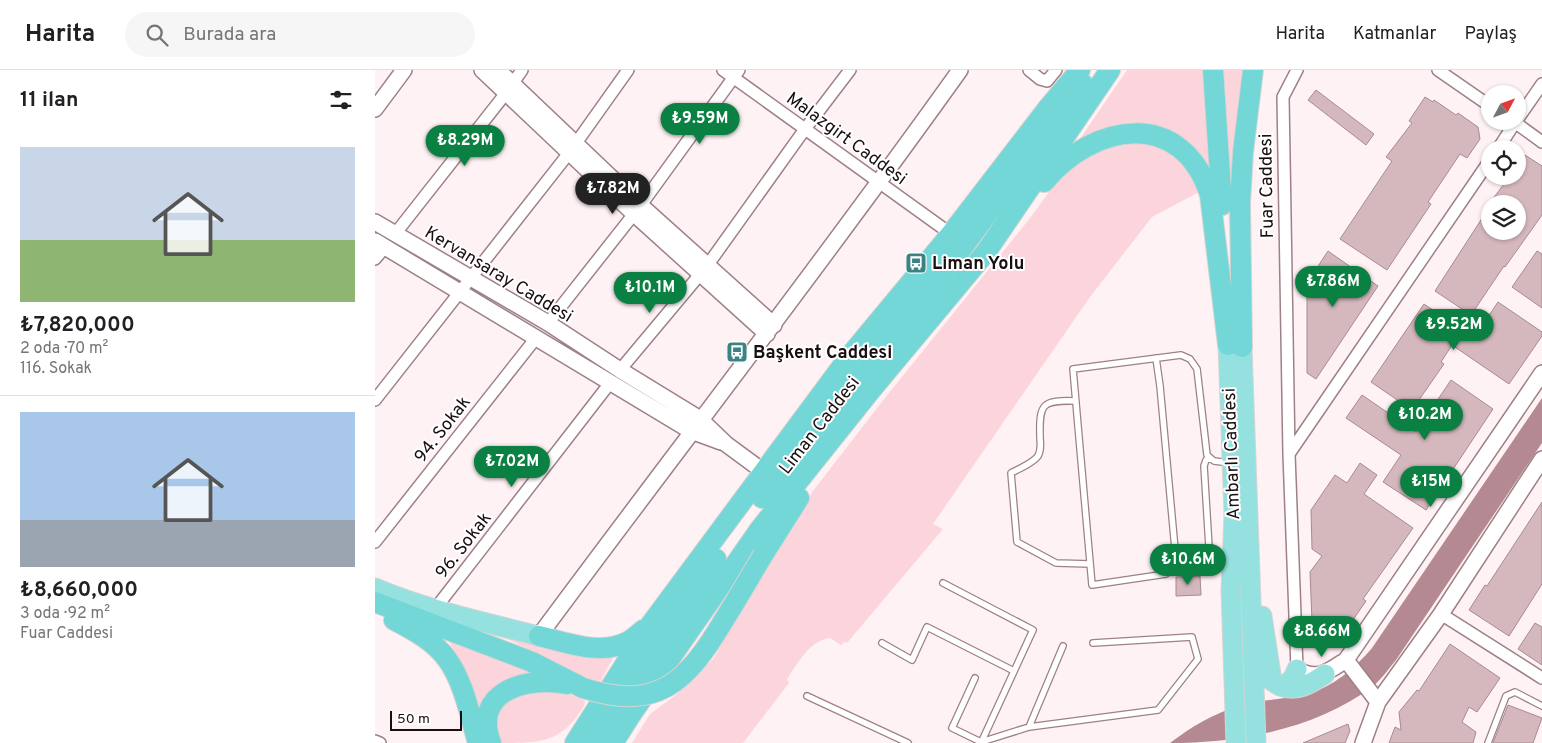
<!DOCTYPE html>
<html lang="tr">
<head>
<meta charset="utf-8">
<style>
  body { margin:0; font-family:Overpass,sans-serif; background:#f6f6f6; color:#202124; height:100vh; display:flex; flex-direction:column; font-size:19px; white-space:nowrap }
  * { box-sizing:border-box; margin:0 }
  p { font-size:16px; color:#757577 }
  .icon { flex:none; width:28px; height:28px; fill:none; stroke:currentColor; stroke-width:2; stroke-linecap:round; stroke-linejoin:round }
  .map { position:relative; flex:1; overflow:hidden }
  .side { display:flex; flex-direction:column; background:#fff; width:375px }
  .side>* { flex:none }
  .needle { width:32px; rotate:49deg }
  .tools { position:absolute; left:1106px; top:15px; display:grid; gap:10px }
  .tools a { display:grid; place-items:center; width:45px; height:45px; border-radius:50%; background:#fff; box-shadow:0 1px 4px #0004; font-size:25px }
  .scale { position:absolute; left:15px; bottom:12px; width:72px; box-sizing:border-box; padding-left:5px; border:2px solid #190f11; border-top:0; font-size:14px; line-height:18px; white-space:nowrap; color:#190f11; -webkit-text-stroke:4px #fff; paint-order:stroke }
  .price { position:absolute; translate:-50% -42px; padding:0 11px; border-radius:18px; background:#0b8043; color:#fff; font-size:16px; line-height:32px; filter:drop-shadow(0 1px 2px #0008) }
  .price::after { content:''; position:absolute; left:50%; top:30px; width:15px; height:11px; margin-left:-8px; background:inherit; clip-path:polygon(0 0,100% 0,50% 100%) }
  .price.selected { background:#222; color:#fff }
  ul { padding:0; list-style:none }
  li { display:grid; align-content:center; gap:10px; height:265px; padding:0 20px }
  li+li { border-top:1px solid #e0e0e0 }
  li span { display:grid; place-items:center; height:155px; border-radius:0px; color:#555 }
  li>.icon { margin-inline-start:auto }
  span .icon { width:90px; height:90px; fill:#fffc; stroke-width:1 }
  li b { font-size:21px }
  h2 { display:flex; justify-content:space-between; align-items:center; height:60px; padding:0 20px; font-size:21px }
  header { display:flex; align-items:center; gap:30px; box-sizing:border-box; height:70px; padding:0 25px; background:#fff; border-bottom:1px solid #e0e0e0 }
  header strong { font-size:24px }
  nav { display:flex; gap:28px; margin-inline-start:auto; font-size:18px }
  .search { width:350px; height:45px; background:#f6f6f6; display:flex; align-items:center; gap:12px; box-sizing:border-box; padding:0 18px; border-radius:28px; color:#757577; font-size:19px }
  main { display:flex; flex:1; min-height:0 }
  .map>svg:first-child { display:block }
</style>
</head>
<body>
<header>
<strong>Harita</strong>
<div class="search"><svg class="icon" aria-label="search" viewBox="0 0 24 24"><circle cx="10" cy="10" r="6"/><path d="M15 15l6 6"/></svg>Burada ara</div>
<nav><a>Harita</a><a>Katmanlar</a><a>Paylaş</a></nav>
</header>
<main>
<section class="side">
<h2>11 ilan<svg class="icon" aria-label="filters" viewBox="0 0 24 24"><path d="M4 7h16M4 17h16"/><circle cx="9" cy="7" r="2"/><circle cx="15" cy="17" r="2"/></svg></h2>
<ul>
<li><span style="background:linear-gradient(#c9d6e8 60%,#8fb573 0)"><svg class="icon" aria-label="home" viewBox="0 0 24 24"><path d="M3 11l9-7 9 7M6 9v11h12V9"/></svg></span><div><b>₺7,820,000</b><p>2 oda · 70 m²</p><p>116. Sokak</p></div></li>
<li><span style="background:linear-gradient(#a9c7e8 70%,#9aa5b1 0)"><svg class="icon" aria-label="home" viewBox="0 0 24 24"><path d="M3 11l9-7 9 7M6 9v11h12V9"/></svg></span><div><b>₺8,660,000</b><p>3 oda · 92 m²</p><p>Fuar Caddesi</p></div></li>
</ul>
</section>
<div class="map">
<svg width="1167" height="673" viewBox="0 0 1167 673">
  <rect width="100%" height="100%" fill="#fff2f4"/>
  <path fill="#fcd5dc" d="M 752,0 L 832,0 L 836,109 L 822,86 L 739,56 L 716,64 L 700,76 Z
    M 845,0 L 869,0 L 856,189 Z
    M 737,69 L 779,71 L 818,100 L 826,121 L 777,147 L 715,227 L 558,454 L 568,459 L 472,573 L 469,572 L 466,575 L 455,568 C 435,570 423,593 412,609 L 414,613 L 368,673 L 257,673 L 275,644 L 302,624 L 338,589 L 438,421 L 506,333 L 655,148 L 691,99 Z
    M 116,561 L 239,586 L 224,614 Z
    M 73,570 L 172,605 C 136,602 114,612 103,648 L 86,593 Z
    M 186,620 L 210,631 C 210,637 206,640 203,645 C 182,673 163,673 127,673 C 117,664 121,648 122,636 L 133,624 Z"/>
  <path fill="#b58991" d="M 1167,328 L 1167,373 L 1021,590 C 1014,598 1007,609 998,616 C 942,659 864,673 795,673 C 816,657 838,644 863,636 C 885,629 909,630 932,624 C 958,617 980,598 997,578 Z"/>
  <path fill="#d5b8bd" stroke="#a78b90" d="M 941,20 L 999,64 L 991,75 L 933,30 Z
    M 1050,27 L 1058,32 L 1059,30 L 1081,45 L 1083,43 L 1103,57 L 1105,69 L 1092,88 L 1085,84 L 1053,132 L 1056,134 L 1012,200 L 965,169 L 1017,91 L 1011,87 L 1037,53 L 1034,51 Z
    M 1150,85 L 1167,96 L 1167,145 L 1130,197 L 1129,196 L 1096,245 L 1060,221 L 1115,136 L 1115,161 L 1142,161 L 1142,134 L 1114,134 L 1135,106 L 1142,106 L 1142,96 Z
    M 953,181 L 1003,216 L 941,309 L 932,303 L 932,213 Z
    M 1162,181 L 1167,184 L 1167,238 L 1137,217 Z
    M 1123,232 L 1167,262 L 1167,266 L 1134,314 L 1077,275 L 1066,292 L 1069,294 L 1037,340 L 996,312 L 1049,234 L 1099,268 Z
    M 1076,310 L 1118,339 L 1051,440 L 1008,412 L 1026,385 L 971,348 L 987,325 L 1041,362 Z
    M 985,393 L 1002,405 L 989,424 L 1038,458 L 988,529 L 991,531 L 962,573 L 945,581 L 938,576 L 935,502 L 947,486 L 937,479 L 936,440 L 960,405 L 972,413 Z
    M 1167,432 L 1167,514 L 1134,566 L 1094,540 L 1110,515 L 1112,516 Z
    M 825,506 L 826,525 L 801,526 L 801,507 Z
    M 1160,553 L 1167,557 L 1167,595 L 1143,579 Z
    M 1075,574 L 1125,608 L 1102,642 L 1094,637 L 1087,652 L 1101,662 L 1098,673 L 1014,673 L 1020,657 L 1026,660 L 1024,642 L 1042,620 L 1044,621 Z
    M 1133,635 L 1167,648 L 1158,673 L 1118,673 Z
    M 973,654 L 975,661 L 970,673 L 928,673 Z"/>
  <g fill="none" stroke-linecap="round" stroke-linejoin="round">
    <g stroke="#9d8186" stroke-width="8">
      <path id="service" d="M 781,288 L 785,316 L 801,490 L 797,498 L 791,504 L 717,515 L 698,299 L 806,285 L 815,289 L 822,299 L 832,385 L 839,391 L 855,393
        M 700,331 C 668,330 664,333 665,366 C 665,373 667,379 663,386 C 657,394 645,398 636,403 L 642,472 L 681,493 L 715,494
        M 801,490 C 814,489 828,490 834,477 L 829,396 L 831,390 L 835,388
        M 568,513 L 658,560 L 606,673
        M 507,573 L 537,590 L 552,557 L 639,601
        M 600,608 L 577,658 L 606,672 L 654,657 L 783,640 L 823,589 L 817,567 L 718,573
        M 432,626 L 533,673
        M 654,657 L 688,576
        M 1113,673 L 1131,626 L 1140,622 L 1167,636"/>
    </g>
    <g stroke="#9d8186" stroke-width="14">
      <path id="minor" d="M 348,0 L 576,164
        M 654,0 L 665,9 L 672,11 L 681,0
        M 1063,0 L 1115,36
        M 1142,50 L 1167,14
        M 1138,51 L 1167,72
        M 1123,79 L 1141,51
        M 20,164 L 131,23 L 147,0
        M 0,189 L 10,177
        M 173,253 L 266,135 L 364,0
        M 245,300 L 332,196 L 430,59 L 475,0
        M 0,330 L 194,83 L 253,0
        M 914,384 L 1115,90
        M 0,472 L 161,268
        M 60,539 L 235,313
        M 1066,544 L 1167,608
        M 922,599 L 914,384 L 908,27 L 922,0
        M 0,671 L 5,673"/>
    </g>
    <g stroke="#9d8186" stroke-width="18">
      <path id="tertiary" d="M 107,0 L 256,141 L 392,264
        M 123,0 L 263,133 L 399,255
        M 0,39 L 29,0
        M 0,152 L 173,253 L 245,300 L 325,349 L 351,374 L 389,402
        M 0,171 L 316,361 L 346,372
        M 164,566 C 304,377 449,191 585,0
        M 971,590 L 1003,632
        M 922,599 C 942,612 954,601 971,590 L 1167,303
        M 988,673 L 1003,632 L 1066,544 L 1167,389"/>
    </g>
    <g stroke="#d6d4d4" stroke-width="21">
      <path id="primary" d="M 853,275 L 859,444 L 856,521 L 861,673
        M 867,277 L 881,673
        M 0,518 C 52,540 108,552 164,566
        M 887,546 L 897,611 L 905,616 C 915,613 919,608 922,599
        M 905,616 C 921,623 937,613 950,604"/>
    </g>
    <g stroke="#d6d4d4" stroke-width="22">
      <path id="trunk" d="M 838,0 L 847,135
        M 669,112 C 719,52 807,38 835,125 L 853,275
        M 867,277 L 865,133 L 868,82 L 878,0
        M 387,428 L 585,181 L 708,14
        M 388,485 L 424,428
        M 0,532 L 157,592 L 208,618
        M 19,550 C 38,560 59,571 72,589 C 89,612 95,646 103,673
        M 164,566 C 191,572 225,586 252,572 C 258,569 263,564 268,560
        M 116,673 C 96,621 152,606 192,614
        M 200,673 L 276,554 L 474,287 L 576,164 L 673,38 L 705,0
        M 221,673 L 292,559 L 341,489
        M 238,673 L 257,643 L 385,459 L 496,320 L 611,182 L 735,0"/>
    </g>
    <use href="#service" stroke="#fff" stroke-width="5.5"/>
    <use href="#minor" stroke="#fff" stroke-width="11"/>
    <use href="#tertiary" stroke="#fff" stroke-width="15"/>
    <use href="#primary" stroke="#95e1e0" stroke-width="19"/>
    <use href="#trunk" stroke="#72d7d6" stroke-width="20"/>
    <g stroke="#d6d4d4" stroke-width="22" stroke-linecap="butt">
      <path id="trunk-bridge" d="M 208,618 C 283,642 312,612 349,550 C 362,529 375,507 388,485"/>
    </g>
    <use href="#trunk-bridge" stroke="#72d7d6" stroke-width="20"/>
  </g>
  <defs>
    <g id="bus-square" transform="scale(1.125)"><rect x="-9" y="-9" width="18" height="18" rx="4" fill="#3b8382" stroke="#fff"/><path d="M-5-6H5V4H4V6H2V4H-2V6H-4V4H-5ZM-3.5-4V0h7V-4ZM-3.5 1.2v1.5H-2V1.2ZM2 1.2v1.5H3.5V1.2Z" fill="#fff"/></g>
  </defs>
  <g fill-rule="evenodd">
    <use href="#bus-square" x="541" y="193"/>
    <use href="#bus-square" x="362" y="282"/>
  </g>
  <g text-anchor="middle" stroke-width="4" stroke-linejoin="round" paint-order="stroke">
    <g font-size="18" fill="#190f11" stroke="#fff">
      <text transform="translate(472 68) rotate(36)" y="6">Malazgirt Caddesi</text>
      <text transform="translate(891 116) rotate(-91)" y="6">Fuar Caddesi</text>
      <text transform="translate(124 204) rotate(31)" y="6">Kervansaray Caddesi</text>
      <text transform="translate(444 355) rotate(-52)" y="6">Liman Caddesi</text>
      <text transform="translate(67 359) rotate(-52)" y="6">94. Sokak</text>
      <text transform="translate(856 384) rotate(-92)" y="6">Ambarlı Caddesi</text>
      <text transform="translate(88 475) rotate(-52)" y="6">96. Sokak</text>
    </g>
    <g font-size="18" font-weight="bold" fill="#190f11" stroke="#fff" text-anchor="start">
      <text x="557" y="199">Liman Yolu</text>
      <text x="378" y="288">Başkent Caddesi</text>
    </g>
  </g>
</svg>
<div class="tools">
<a><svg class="needle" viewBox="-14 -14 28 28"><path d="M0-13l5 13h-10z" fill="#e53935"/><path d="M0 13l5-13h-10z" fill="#757577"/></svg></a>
<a><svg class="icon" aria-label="locate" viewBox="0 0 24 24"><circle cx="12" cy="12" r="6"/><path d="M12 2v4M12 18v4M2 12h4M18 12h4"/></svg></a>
<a><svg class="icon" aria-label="layers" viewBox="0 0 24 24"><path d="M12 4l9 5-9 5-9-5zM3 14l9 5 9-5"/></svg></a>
</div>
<div class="scale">50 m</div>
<b class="price" style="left:325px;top:75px">₺9.59M</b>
<b class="price" style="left:90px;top:97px">₺8.29M</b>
<b class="price selected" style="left:238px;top:145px">₺7.82M</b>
<b class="price" style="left:958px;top:238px">₺7.86M</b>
<b class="price" style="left:275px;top:244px">₺10.1M</b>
<b class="price" style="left:1079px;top:281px">₺9.52M</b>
<b class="price" style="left:1050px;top:371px">₺10.2M</b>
<b class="price" style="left:137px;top:418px">₺7.02M</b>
<b class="price" style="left:1056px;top:438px">₺15M</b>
<b class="price" style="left:813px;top:516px">₺10.6M</b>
<b class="price" style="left:947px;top:588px">₺8.66M</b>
</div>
</main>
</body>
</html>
